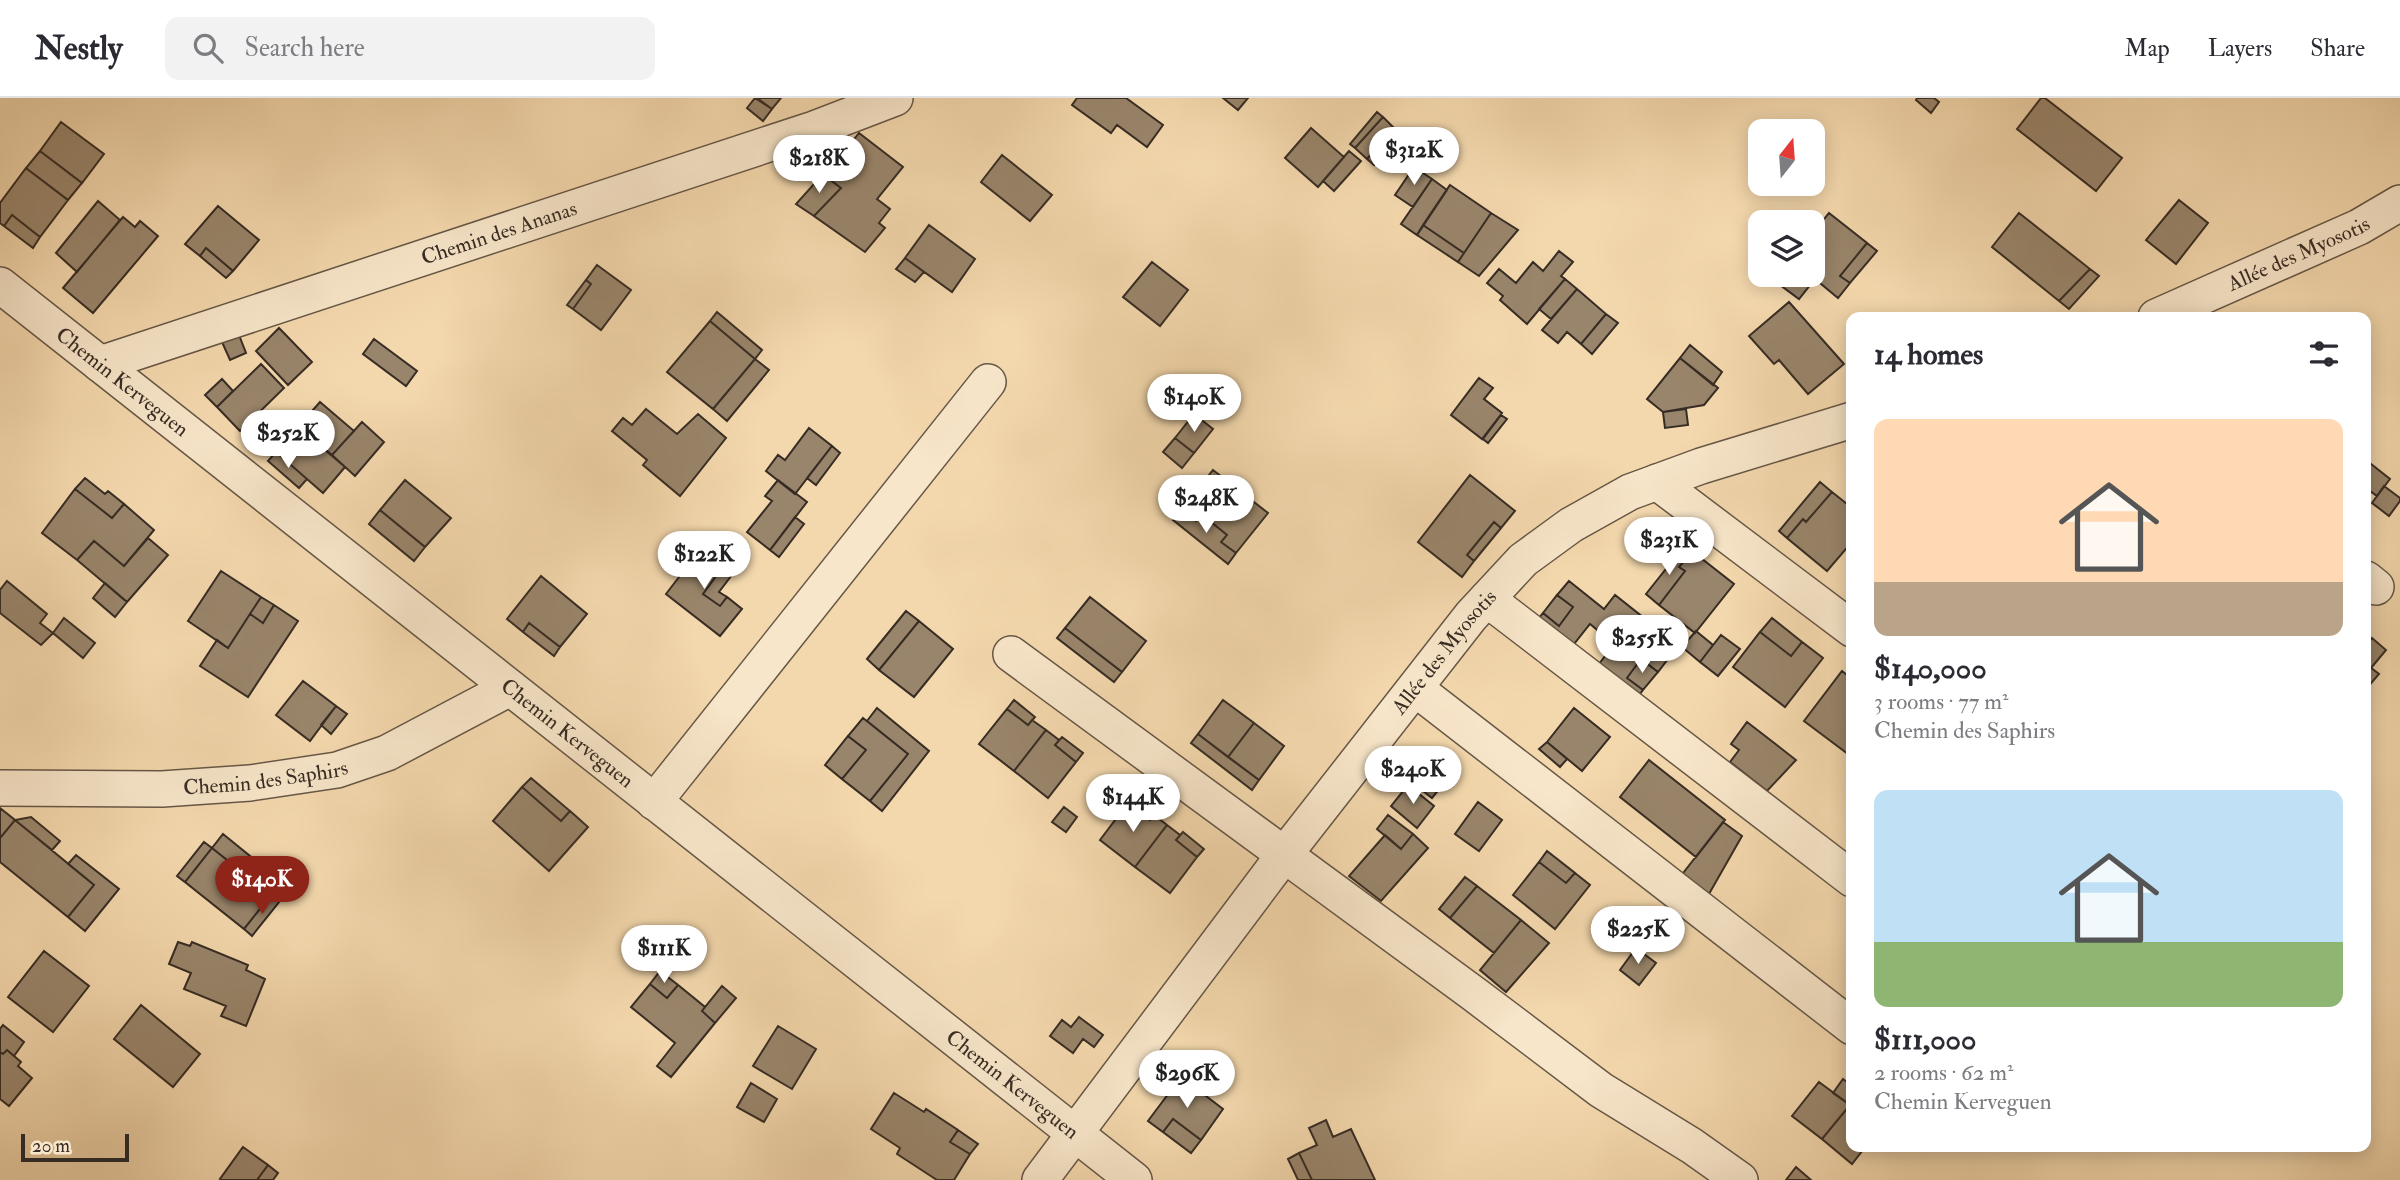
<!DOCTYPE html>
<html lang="en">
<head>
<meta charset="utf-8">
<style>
  body { margin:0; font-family:"IM FELL Double Pica",serif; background:#f2f2f3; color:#2b2b33; height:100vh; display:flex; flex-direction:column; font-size:26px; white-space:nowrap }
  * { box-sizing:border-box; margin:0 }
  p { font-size:23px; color:#7c7c81 }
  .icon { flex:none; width:38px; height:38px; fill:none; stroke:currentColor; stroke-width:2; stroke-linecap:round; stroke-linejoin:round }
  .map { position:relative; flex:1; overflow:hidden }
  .side { position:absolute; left:1846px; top:214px; width:525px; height:840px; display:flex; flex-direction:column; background:#fff; border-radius:14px; box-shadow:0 4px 18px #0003 }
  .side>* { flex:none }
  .needle { width:46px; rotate:17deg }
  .buttons { position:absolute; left:1748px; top:21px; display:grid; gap:14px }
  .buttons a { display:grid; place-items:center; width:77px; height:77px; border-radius:14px; background:#fff; box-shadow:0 4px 18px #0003; font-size:35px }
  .scale { position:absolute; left:21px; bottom:18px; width:108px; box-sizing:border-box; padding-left:7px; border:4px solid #372c24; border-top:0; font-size:19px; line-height:24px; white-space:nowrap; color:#372c24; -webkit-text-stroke:5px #f8e6ca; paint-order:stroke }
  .price { position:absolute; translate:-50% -60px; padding:0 16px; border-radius:24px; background:#fff; color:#222; font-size:23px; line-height:46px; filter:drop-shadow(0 2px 4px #0008) }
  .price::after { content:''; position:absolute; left:50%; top:42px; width:21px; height:16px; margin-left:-10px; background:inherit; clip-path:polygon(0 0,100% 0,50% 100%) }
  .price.on { background:#8f2418; color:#fff }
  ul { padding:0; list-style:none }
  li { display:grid; align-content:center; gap:14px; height:371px; padding:0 28px }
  li span { display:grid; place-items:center; height:217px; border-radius:14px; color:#555 }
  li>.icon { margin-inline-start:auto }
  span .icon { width:126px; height:126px; fill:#fffc; stroke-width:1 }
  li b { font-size:30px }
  h2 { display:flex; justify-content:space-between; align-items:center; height:84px; padding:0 28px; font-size:30px }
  header { display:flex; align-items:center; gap:42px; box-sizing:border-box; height:98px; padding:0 35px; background:#fff; border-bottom:2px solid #e1e1e2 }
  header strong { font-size:33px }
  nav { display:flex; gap:38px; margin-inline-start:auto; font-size:24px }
  .search { width:490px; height:63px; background:#f2f2f3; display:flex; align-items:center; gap:18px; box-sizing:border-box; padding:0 24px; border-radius:14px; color:#7c7c81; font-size:26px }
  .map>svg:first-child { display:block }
</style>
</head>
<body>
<header>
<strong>Nestly</strong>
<div class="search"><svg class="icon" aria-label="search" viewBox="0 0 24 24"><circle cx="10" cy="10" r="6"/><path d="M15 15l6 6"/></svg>Search here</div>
<nav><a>Map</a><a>Layers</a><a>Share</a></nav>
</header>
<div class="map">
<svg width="2400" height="1082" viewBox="0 0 2400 1082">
  <rect width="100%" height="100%" fill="#f4d8ad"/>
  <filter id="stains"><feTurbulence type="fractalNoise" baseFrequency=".00286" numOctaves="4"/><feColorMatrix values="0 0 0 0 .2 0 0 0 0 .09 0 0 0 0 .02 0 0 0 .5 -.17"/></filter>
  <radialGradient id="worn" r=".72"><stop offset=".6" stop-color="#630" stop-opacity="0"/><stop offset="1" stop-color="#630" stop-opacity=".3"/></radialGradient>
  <path fill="#99856b" stroke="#372c24" stroke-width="2" d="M 755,0 L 772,11 L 763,23 L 747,10 Z
    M 757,0 L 781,0 L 772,11 Z
    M 1077,0 L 1126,0 L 1163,27 L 1147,49 L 1117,27 L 1111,35 L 1072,7 Z
    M 1223,0 L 1248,0 L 1238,12 Z
    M 1917,0 L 1934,0 L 1939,4 L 1931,15 L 1916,2 Z
    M 2041,0 L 2045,0 L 2122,60 L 2096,93 L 2017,31 Z
    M 1377,14 L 1383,19 L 1355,50 L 1350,46 Z
    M 1383,19 L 1394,30 L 1367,61 L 1355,50 Z
    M 61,24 L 104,56 L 82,85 L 40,53 Z
    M 1311,30 L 1344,59 L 1318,89 L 1285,60 Z
    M 1392,32 L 1399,38 L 1374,67 L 1367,61 Z
    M 859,35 L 903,69 L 877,101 L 890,111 L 879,125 L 885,130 L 865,154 L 814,118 L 841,90 L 825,78 Z
    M 40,53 L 82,85 L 68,102 L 26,70 Z
    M 1349,53 L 1361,63 L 1334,93 L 1323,83 Z
    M 1002,57 L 1052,97 L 1030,123 L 981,84 Z
    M 1414,69 L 1432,81 L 1413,109 L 1395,97 Z
    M 26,70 L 68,102 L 40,139 L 12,117 L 4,128 L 0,125 L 0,105 Z
    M 823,76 L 841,90 L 814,118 L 796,106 Z
    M 1432,81 L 1447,92 L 1417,137 L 1401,126 Z
    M 1450,87 L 1491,115 L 1464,155 L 1423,127 Z
    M 2179,102 L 2208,125 L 2176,166 L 2146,142 Z
    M 98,103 L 120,122 L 77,174 L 56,155 Z
    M 218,108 L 259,142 L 233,173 L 206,150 L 200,158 L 185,146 Z
    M 1491,115 L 1518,132 L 1479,178 L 1458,164 Z
    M 1829,115 L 1867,145 L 1840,178 L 1850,185 L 1838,200 L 1815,181 L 1799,201 L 1772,181 L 1775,177 L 1813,177 L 1813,135 Z
    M 2019,115 L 2090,171 L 2059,203 L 1992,149 Z
    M 12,117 L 40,139 L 33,150 L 4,128 Z
    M 123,119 L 135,129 L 140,123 L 158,138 L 93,215 L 63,190 Z
    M 929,127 L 975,161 L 952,194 L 905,160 Z
    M 1423,127 L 1464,155 L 1458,164 L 1417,137 Z
    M 1867,145 L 1877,153 L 1850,185 L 1840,178 Z
    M 206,150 L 233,173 L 226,180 L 200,158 Z
    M 1559,153 L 1573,164 L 1561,178 L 1565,181 L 1527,226 L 1500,202 L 1503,198 L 1487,185 L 1499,171 L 1516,185 L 1533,164 L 1543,173 Z
    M 905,160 L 924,174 L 915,184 L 896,171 Z
    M 1152,164 L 1188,192 L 1160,228 L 1123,199 Z
    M 597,167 L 631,192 L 601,232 L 573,211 L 591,186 L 586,182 Z
    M 2090,171 L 2099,178 L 2069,211 L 2059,203 Z
    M 1565,181 L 1577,191 L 1551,221 L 1539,211 Z
    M 586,182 L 591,186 L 573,211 L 567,207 Z
    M 1577,191 L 1606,216 L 1581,246 L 1567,234 L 1558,245 L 1542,232 Z
    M 1789,204 L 1844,266 L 1808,296 L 1779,262 L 1774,266 L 1749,238 Z
    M 717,214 L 762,252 L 755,261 L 710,223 Z
    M 1606,216 L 1618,225 L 1592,256 L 1581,246 Z
    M 710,223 L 755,261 L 713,311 L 667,274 Z
    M 279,230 L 312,264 L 288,287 L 256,253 Z
    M 239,237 L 246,255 L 230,262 L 222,244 Z
    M 374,241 L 417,273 L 406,288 L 363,256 Z
    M 1690,247 L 1722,274 L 1713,287 L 1680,260 Z
    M 1680,260 L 1718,290 L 1704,307 L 1663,314 L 1647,301 Z
    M 755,261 L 769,272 L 727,323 L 713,311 Z
    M 261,266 L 284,290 L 240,333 L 217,309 Z
    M 1479,280 L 1493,290 L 1484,301 L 1502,315 L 1482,341 L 1451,317 Z
    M 222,281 L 233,293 L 217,309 L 205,297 Z
    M 320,304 L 354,333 L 332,357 L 298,329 Z
    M 646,311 L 677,336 L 698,316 L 726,340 L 680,398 L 643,367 L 647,362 L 612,333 L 623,320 L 632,327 Z
    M 1686,311 L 1688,327 L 1665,330 L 1663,314 Z
    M 1194,316 L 1213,331 L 1194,355 L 1175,340 Z
    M 1501,317 L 1507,321 L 1488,345 L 1483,341 Z
    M 362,324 L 384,344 L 355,378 L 332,357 Z
    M 298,329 L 345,369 L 323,395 L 276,354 Z
    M 809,330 L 832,348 L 795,396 L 766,373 L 778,357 L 785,362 Z
    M 1175,340 L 1194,355 L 1182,370 L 1163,354 Z
    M 832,348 L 840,355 L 816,387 L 807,380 Z
    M 276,354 L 307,381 L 299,390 L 268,363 Z
    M 2366,362 L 2390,381 L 2377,398 L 2366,390 Z
    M 1213,372 L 1268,415 L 1236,455 L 1221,444 L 1227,437 L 1201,416 L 1196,423 L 1181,412 Z
    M 1470,377 L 1515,413 L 1501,430 L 1494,424 L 1467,457 L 1474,463 L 1462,479 L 1418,444 Z
    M 85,380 L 105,396 L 108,393 L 124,406 L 112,420 L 75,391 Z
    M 405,382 L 451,420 L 425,449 L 380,412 Z
    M 778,382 L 807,404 L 770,452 L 747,434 L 772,403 L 765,398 Z
    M 1820,384 L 1832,394 L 1806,424 L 1803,421 L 1787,440 L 1779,433 Z
    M 2384,388 L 2400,400 L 2400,403 L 2389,418 L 2372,405 Z
    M 75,391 L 112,420 L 124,406 L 154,432 L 124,468 L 94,443 L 77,462 L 42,435 Z
    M 1832,394 L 1852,410 L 1852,444 L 1827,473 L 1787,440 L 1803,421 L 1806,424 Z
    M 380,412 L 425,449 L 414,463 L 369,426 Z
    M 1181,412 L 1196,423 L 1201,416 L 1227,437 L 1221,444 L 1236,455 L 1228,466 L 1173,422 Z
    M 795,419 L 804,426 L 779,459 L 770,452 Z
    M 1494,424 L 1501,430 L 1474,463 L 1467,457 Z
    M 148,440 L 168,457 L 127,504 L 77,462 L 94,443 L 124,468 Z
    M 706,444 L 725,459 L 716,472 L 719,474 L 703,496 L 720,508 L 727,499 L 742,511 L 720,538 L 666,496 Z
    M 1685,447 L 1692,453 L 1679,469 L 1685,473 L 1659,507 L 1646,496 Z
    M 1692,453 L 1734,486 L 1695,535 L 1659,507 L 1685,473 L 1679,469 Z
    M 725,459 L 738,469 L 719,494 L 727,499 L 720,508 L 703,496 L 719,474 L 716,472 Z
    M 221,473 L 261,499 L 228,550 L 188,523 Z
    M 541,478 L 587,516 L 560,549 L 529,525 L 523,534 L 507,521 Z
    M 7,483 L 47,516 L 40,525 L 53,535 L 41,547 L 0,515 L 0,492 Z
    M 1569,483 L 1604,511 L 1615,497 L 1644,520 L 1633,534 L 1668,561 L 1658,574 L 1641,561 L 1627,580 L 1643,592 L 1633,605 L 1593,574 L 1614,546 L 1590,526 L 1566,556 L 1532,529 L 1543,515 L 1559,528 L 1573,509 L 1557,497 Z
    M 105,485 L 127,504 L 115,519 L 93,500 Z
    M 1557,497 L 1573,509 L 1559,528 L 1543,515 Z
    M 261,499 L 274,507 L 263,525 L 250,516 Z
    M 1090,499 L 1146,543 L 1122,574 L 1065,530 Z
    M 274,507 L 298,523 L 248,599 L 200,568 L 217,542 L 228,550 L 250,516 L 263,525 Z
    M 906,513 L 919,523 L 879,572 L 867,561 Z
    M 64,520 L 95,545 L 83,560 L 53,535 Z
    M 1772,520 L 1802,544 L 1791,558 L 1760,534 Z
    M 919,523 L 953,551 L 914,599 L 879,572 Z
    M 529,525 L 560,549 L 554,558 L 523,534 Z
    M 1065,530 L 1122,574 L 1114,584 L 1057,540 Z
    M 1696,533 L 1713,547 L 1700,564 L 1682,549 Z
    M 1760,534 L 1791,558 L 1802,544 L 1823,560 L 1785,609 L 1733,569 Z
    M 1721,537 L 1740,551 L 1718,578 L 1700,564 Z
    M 2372,540 L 2386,552 L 2371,570 L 2366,566 L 2366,547 Z
    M 1641,561 L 1658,574 L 1643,592 L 1627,580 Z
    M 2366,566 L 2379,576 L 2367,590 L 2366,589 Z
    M 1842,573 L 1852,581 L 1852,659 L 1804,623 Z
    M 303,583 L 336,608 L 310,643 L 276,617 Z
    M 1014,602 L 1035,619 L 1028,627 L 1007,611 Z
    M 1223,602 L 1254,625 L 1228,659 L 1198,636 Z
    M 336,608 L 347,616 L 331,636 L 321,627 Z
    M 877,610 L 929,653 L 882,713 L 870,703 L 908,656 L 867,623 Z
    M 1574,610 L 1610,639 L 1582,673 L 1547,644 Z
    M 1007,611 L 1028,627 L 1032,622 L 1046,632 L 1014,673 L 979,646 Z
    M 863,620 L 908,656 L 870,703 L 842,681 L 866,652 L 848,638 Z
    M 1747,624 L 1796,662 L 1767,693 L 1730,664 L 1739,652 L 1731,646 Z
    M 1254,625 L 1284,648 L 1259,682 L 1228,659 Z
    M 1046,632 L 1059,642 L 1055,647 L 1076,664 L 1048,700 L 1014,673 Z
    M 1198,636 L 1259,682 L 1252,692 L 1191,645 Z
    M 848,638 L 866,652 L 842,681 L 825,667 Z
    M 1062,639 L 1083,655 L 1076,664 L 1055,647 Z
    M 1547,644 L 1567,661 L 1560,669 L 1539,651 Z
    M 1433,650 L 1457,669 L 1432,700 L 1408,681 Z
    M 1649,662 L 1725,722 L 1696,759 L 1620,699 Z
    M 531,680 L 570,713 L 561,723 L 522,689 Z
    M 1408,687 L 1434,708 L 1417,730 L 1391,708 Z
    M 522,689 L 561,723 L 570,713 L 588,729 L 549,773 L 493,723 Z
    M 1135,697 L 1157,713 L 1150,722 L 1128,705 Z
    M 1478,704 L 1502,722 L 1479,753 L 1455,736 Z
    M 1128,705 L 1150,722 L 1154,717 L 1167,727 L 1135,769 L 1100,742 Z
    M 1064,709 L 1077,719 L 1066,734 L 1052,724 Z
    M 0,710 L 15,722 L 0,740 Z
    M 1388,717 L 1413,736 L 1401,751 L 1377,731 Z
    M 31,719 L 60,743 L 52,752 L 15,722 Z
    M 15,722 L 94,787 L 68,819 L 0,764 L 0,740 Z
    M 1723,724 L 1742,738 L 1701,810 L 1673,788 Z
    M 1167,727 L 1180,737 L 1176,742 L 1197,759 L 1170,795 L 1135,769 Z
    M 1183,734 L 1204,751 L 1197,759 L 1176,742 Z
    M 223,736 L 282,784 L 271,797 L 212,750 Z
    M 1413,736 L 1428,750 L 1381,803 L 1349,778 L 1385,737 L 1401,751 Z
    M 204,744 L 212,750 L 185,784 L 177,778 Z
    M 212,750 L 271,797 L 244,831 L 185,784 Z
    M 1547,753 L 1575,775 L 1566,785 L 1539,764 Z
    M 76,757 L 119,791 L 85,833 L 68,819 L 94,787 L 68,766 Z
    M 1539,764 L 1566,785 L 1575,775 L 1590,787 L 1555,831 L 1513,797 Z
    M 1465,779 L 1477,788 L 1450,820 L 1439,811 Z
    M 1477,788 L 1521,822 L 1494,855 L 1450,820 Z
    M 271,797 L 279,804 L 252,838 L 244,831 Z
    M 1521,822 L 1549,845 L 1506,894 L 1480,872 Z
    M 178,844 L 190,848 L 192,844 L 248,867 L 246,872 L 265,881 L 246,928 L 221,918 L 226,908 L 184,891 L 191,875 L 169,866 Z
    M 1636,850 L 1656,865 L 1639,887 L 1620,872 Z
    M 44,853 L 89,888 L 53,934 L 8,899 Z
    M 660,873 L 678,887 L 667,900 L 650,886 Z
    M 650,886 L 667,900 L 678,887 L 705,909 L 702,913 L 715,925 L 671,979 L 657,968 L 675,945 L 631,909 Z
    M 722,888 L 736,900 L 715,925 L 702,913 Z
    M 141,907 L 200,956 L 173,989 L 114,941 Z
    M 1079,919 L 1103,937 L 1094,949 L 1083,941 L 1073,955 L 1050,938 L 1062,922 L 1071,929 Z
    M 3,927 L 24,944 L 14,958 L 7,952 L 3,956 L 0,954 L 0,931 Z
    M 778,928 L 816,951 L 792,991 L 753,968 Z
    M 7,952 L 21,964 L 18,968 L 32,980 L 9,1008 L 0,1001 L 0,954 L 3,956 Z
    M 1181,979 L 1223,1011 L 1201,1042 L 1173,1021 L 1163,1034 L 1148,1023 Z
    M 1843,981 L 1852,988 L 1850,1007 L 1833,995 Z
    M 1819,984 L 1850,1007 L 1822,1041 L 1792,1018 Z
    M 751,985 L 777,1001 L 764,1024 L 737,1009 Z
    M 894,995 L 924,1014 L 926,1011 L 958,1032 L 950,1044 L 970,1056 L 954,1082 L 937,1082 L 897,1056 L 900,1050 L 871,1031 Z
    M 1850,1007 L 1852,1009 L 1852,1048 L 1866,1048 L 1852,1066 L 1822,1041 Z
    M 1173,1021 L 1201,1042 L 1191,1055 L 1163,1034 Z
    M 1326,1022 L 1333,1039 L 1351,1031 L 1375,1082 L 1312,1082 L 1299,1055 L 1317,1047 L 1309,1030 Z
    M 958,1032 L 978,1046 L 970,1056 L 950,1044 Z
    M 243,1049 L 268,1067 L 257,1082 L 222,1082 L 220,1081 Z
    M 1299,1055 L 1312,1082 L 1298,1082 L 1288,1061 Z
    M 268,1067 L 278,1075 L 273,1082 L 257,1082 Z
    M 1796,1069 L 1811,1082 L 1786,1082 Z"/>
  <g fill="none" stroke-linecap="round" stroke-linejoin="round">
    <g stroke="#665746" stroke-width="38">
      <g id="minor">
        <path id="s1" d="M 0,187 L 1134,1082"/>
        <path id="s2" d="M 2156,219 L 2359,129 L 2400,105"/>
        <path id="s3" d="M 100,266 L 814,31 L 895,0"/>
        <path d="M 1657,384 L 1852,531"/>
        <path d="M 2366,481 L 2376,489"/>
        <path d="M 1487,501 L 1852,781"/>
        <path d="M 1011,556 L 1474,896 L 1601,992 L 1692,1048 L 1740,1082"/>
        <path d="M 1416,591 L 1852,929"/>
        <path id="s4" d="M 0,690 L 162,691 L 250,685 L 337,672 L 387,655 L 510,590"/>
        <path d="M 654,704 L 988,284"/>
        <path id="s5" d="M 1040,1082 L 1284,757 L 1471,518 L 1523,462 L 1571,427 L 1630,394 L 1701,368 L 1852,322"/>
      </g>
    </g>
    <use href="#minor" stroke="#f8e6ca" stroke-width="35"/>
  </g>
  <g text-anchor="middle" stroke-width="7" stroke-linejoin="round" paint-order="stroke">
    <g font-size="21" fill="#372c24" stroke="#f8e6ca">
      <text dy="7" stroke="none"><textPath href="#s3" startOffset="420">Chemin des Ananas</textPath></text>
      <text dy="7" stroke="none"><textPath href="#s2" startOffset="156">Allée des Myosotis</textPath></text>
      <text dy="7" stroke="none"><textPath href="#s1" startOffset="156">Chemin Kerveguen</textPath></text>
      <text dy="7" stroke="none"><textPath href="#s5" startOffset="665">Allée des Myosotis</textPath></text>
      <text dy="7" stroke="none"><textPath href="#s1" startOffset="723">Chemin Kerveguen</textPath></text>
      <text dy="7" stroke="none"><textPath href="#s4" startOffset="266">Chemin des Saphirs</textPath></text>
      <text dy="7" stroke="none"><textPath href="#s1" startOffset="1290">Chemin Kerveguen</textPath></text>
    </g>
  </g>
  <rect width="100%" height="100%" filter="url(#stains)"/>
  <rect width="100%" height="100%" fill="url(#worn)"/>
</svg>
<div class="buttons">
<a><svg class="needle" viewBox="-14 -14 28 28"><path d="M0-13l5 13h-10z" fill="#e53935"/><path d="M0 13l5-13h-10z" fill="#7c7c81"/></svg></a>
<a><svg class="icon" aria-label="layers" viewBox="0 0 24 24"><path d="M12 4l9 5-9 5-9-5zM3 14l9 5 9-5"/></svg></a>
</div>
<div class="scale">20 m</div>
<b class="price" style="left:1414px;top:89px">$312K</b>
<b class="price" style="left:819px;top:97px">$218K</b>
<b class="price" style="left:1194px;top:336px">$140K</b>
<b class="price" style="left:288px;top:372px">$252K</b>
<b class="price" style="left:1206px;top:437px">$248K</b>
<b class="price" style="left:1669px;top:479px">$231K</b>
<b class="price" style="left:704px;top:493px">$122K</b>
<b class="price" style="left:1642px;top:577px">$255K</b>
<b class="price" style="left:1413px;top:708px">$240K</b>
<b class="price" style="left:1133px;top:736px">$144K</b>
<b class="price on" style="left:262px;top:818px">$140K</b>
<b class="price" style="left:1638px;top:868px">$225K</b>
<b class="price" style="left:664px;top:887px">$111K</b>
<b class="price" style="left:1187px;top:1012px">$296K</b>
<section class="side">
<h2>14 homes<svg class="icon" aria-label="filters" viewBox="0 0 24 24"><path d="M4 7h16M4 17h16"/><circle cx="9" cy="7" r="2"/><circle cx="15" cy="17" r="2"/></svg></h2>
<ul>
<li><span style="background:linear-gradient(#ffd9b3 75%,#b9a48a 0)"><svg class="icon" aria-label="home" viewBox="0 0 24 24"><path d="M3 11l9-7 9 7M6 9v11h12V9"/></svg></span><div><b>$140,000</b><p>3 rooms · 77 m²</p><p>Chemin des Saphirs</p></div></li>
<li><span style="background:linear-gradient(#bfe0f5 70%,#8fb573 0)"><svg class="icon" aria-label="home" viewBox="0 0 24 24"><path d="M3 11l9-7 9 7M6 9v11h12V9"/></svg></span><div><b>$111,000</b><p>2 rooms · 62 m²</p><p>Chemin Kerveguen</p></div></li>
</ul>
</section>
</div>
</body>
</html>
